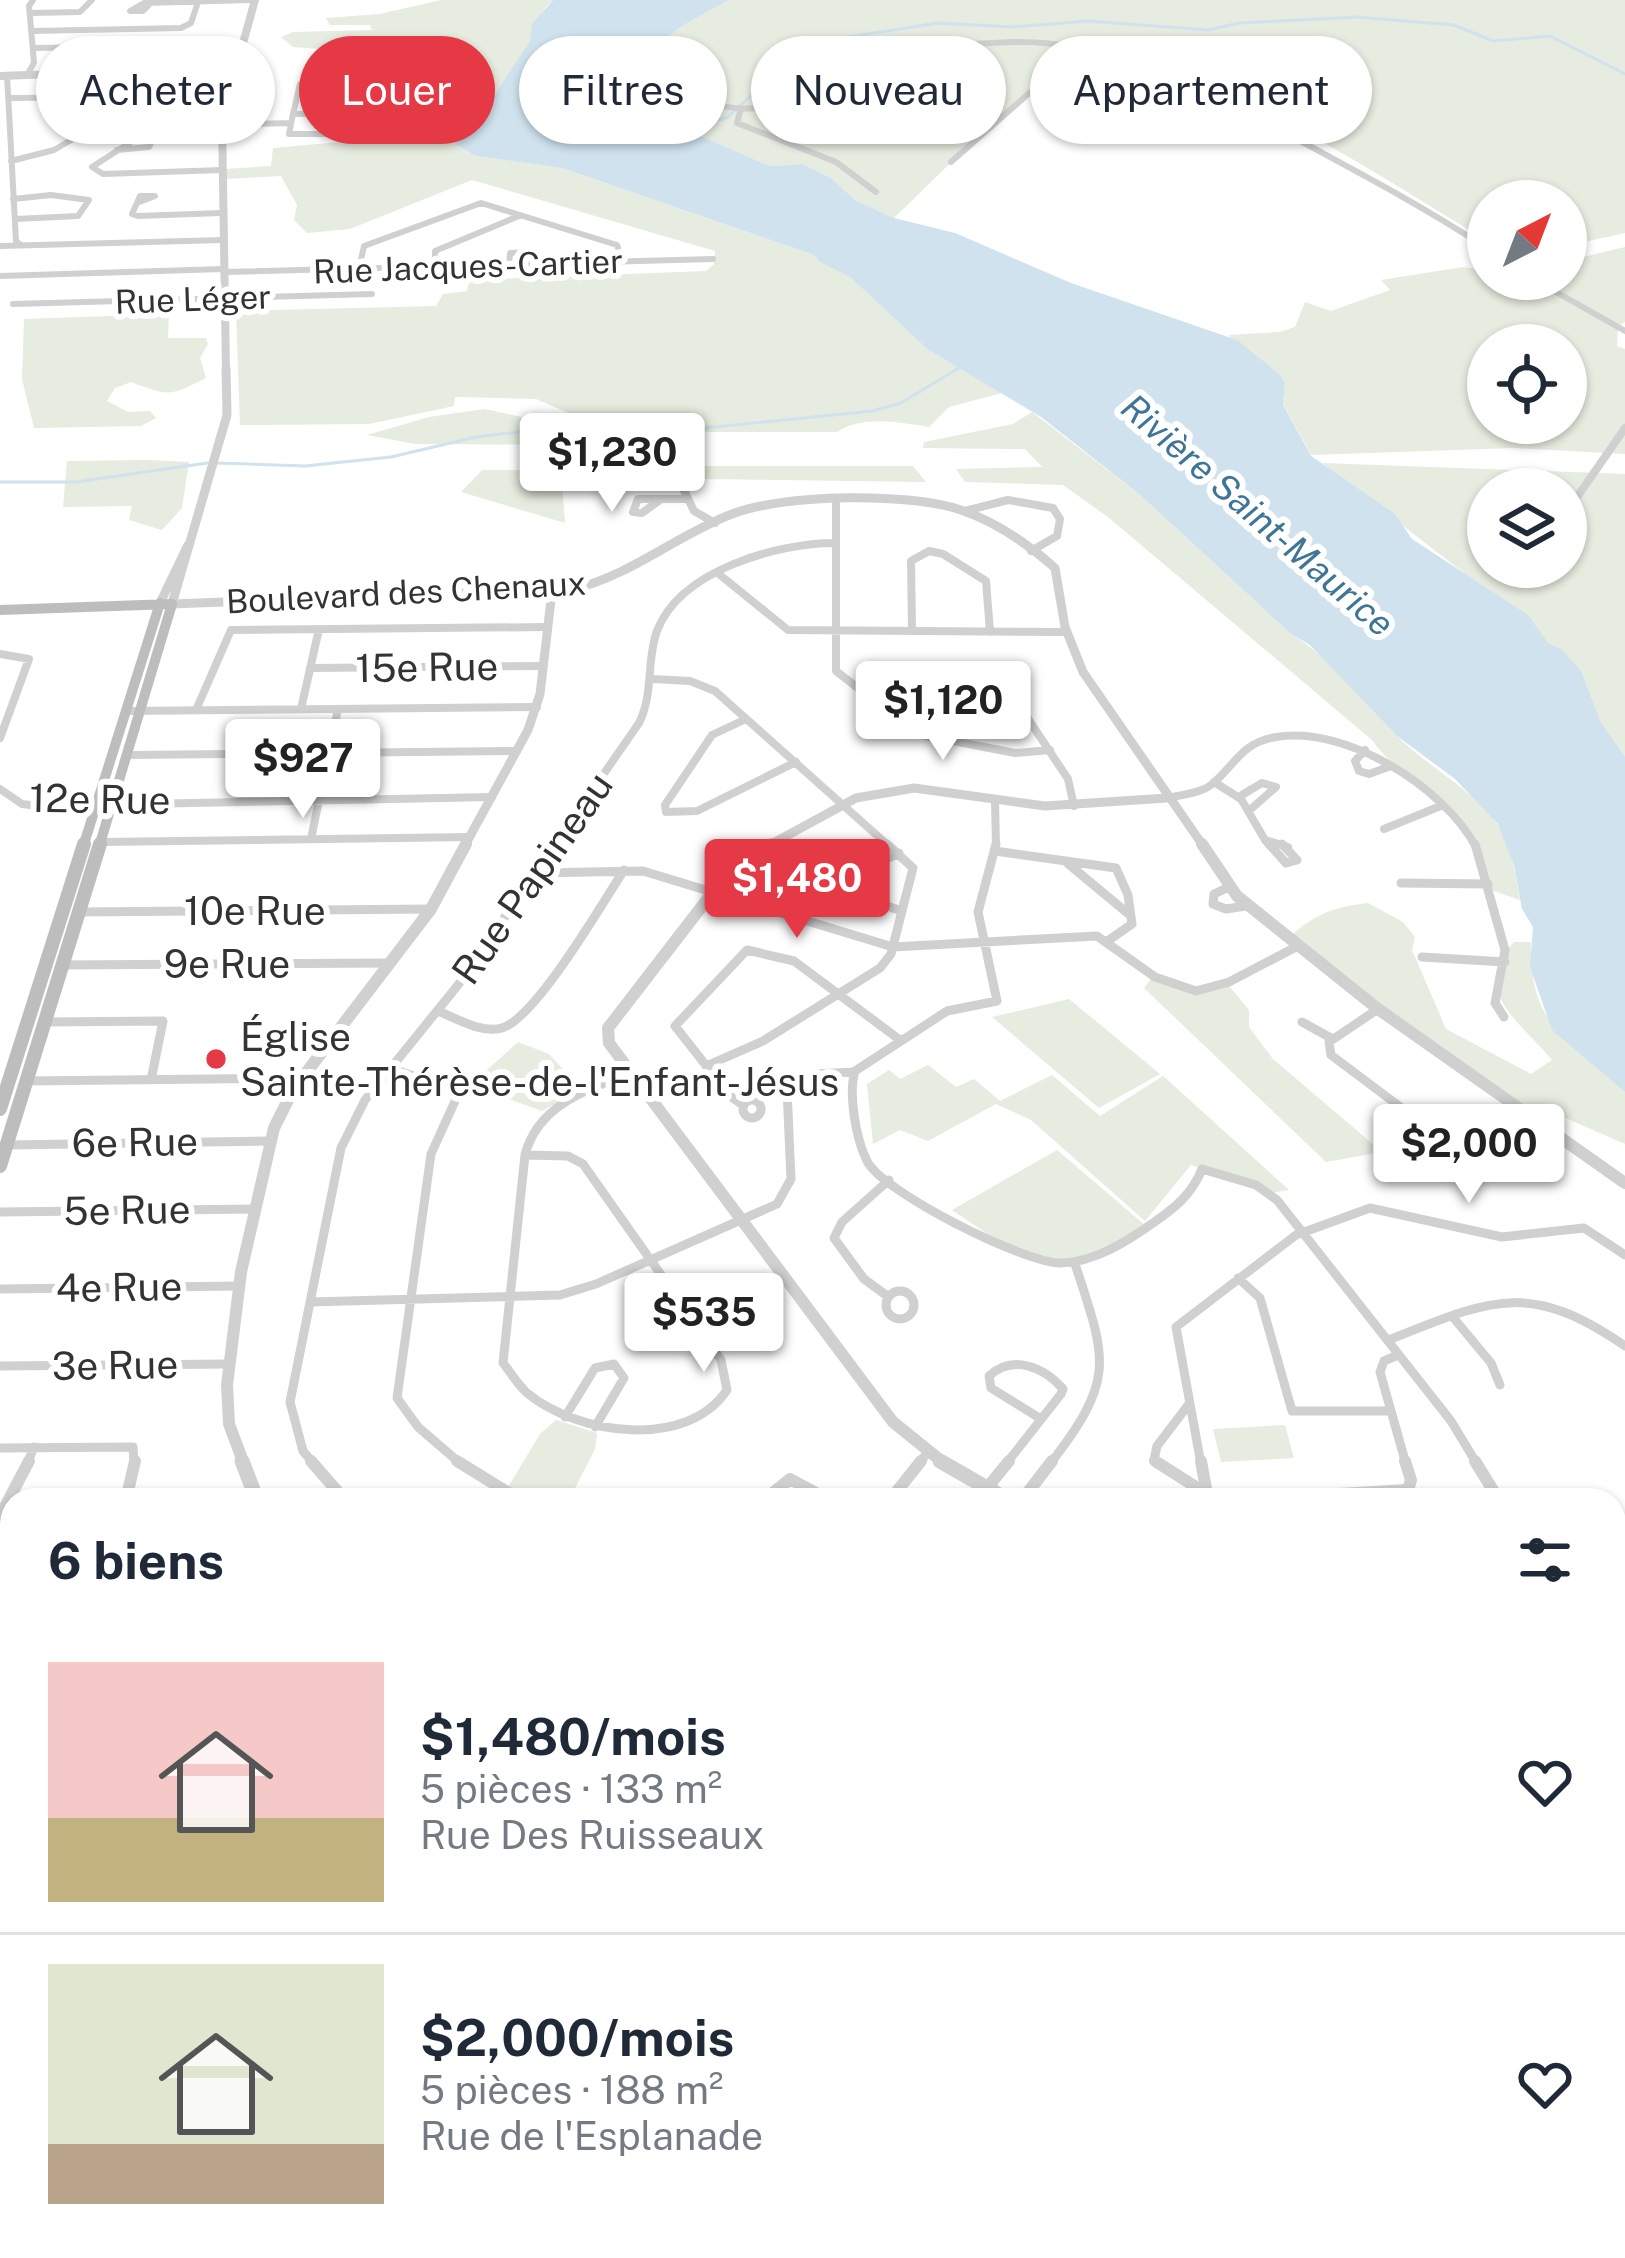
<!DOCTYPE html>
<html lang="fr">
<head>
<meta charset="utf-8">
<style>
  body { margin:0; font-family:"Public Sans",sans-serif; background:#f2f2f3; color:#1f2937; height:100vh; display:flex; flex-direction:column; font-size:45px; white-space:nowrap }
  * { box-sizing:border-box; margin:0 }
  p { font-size:39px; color:#747a83 }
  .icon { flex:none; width:66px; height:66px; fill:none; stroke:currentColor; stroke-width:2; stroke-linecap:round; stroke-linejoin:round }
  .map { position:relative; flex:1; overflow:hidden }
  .sheet { position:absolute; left:0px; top:1488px; width:1626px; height:771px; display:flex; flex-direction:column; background:#fff; border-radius:36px 36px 0 0; box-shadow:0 3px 9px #0004 }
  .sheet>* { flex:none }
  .banner { position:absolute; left:36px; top:36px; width:1554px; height:108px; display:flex; gap:24px }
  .needle { width:78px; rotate:42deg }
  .tools { position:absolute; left:1467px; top:180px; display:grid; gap:24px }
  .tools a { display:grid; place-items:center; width:120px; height:120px; border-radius:50%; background:#fff; box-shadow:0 3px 9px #0004; font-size:60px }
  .price { position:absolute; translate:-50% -102px; padding:0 27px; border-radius:12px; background:#fff; color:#222; font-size:39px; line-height:78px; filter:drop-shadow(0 3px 6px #0008) }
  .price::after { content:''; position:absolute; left:50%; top:72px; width:36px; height:27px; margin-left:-18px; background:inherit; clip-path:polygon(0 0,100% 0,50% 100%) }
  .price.selected { background:#e63946; color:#fff }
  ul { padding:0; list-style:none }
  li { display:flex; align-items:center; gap:36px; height:300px; padding:0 48px }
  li+li { border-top:3px solid #e0e1e3 }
  li span { display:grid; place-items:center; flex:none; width:336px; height:240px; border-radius:0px; color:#555 }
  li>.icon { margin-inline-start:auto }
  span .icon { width:144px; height:144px; fill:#fffc; stroke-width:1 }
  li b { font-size:51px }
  h2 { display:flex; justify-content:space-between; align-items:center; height:144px; padding:0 48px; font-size:51px }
  .pill { padding:0 42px; border-radius:54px; background:#fff; box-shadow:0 3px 9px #0004; font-size:42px; line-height:108px }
  .pill.selected { background:#e63946; color:#fff }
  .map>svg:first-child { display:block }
</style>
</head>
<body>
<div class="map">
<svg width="1625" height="2258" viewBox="0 0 1625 2258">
  <rect width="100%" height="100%" fill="#fff"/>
  <path fill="#e6ecdf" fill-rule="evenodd" d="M 441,0 L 553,0 C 539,11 536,26 530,41 C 522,58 478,119 466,123 L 467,137 L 456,145 L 475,156 L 562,168 L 814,255 L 850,277 L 927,349 L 1002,393 L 949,407 L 929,427 C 899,422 863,415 837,432 L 656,432 L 580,418 L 536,399 L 455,397 L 454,406 L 369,424 L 240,425 L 236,311 L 436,306 L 443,294 L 467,291 L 469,280 L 706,271 L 714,264 L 715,251 L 472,180 L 350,229 L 307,233 L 294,220 L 297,205 L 281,176 L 225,179 L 225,169 L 271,166 L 273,148 L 384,138 L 381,131 C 391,115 410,94 412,76 L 347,77 L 338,65 L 327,65 L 322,49 L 293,47 L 281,37 L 293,32 L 372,30 L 370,25 L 330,25 L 326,18 L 380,14 Z
    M 729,0 L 1625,0 L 1625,233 L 1566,246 L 1566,201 L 1488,201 L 1488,242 C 1361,163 1231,79 1084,45 L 973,141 L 894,218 L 855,200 L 831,178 L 803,164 L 770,166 L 613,98 L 614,77 L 682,26 Z
    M 1625,247 L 1625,322 L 1618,326 L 1617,346 L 1625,349 L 1625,454 L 1513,448 L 1311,455 L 1283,403 L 1285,383 L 1228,335 L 1280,332 L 1295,327 L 1305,302 L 1331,311 L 1390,290 L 1381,280 L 1463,267 L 1484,270 L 1488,279 L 1518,297 L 1525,279 L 1566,279 L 1566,261 ZM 1488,345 L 1566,345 L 1566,423 L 1488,423 Z
    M 169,314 L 168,338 L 206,338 L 208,344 L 200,358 L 206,378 C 170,396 170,397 131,382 L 115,388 L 107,401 L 128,412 L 150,411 L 156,418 L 141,426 L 34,428 L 22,379 L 24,319 Z
    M 485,409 L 544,422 L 604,445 L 415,444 L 367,435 L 429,417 Z
    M 1032,412 L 1139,494 L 1291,634 C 1333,659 1364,702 1397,736 C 1428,767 1468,786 1495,821 C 1511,842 1515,874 1520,900 L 1488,889 C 1483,874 1480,857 1473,843 C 1454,798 1399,780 1372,740 L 1108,517 L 1063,485 L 965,482 L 956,469 L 1042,467 L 1025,449 L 923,448 L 924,442 L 1013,424 Z
    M 149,460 L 189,462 L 182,508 L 162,530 L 129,520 L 132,506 L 63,507 L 67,461 Z
    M 1322,463 L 1625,474 L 1625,762 L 1491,594 ZM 1488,489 L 1566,489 L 1566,567 L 1488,567 Z
    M 687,466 L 913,466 L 926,482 L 703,479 Z
    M 482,470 L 561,470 L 565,523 L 461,492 Z
    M 1368,903 L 1403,922 L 1415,937 L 1412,950 L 1446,1029 L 1531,1074 L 1552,1060 C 1522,1023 1467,990 1514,942 L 1531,942 C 1529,1032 1572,1037 1625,1092 L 1625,1144 L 1552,1112 L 1519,1106 L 1287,939 C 1314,915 1332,907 1368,903 Z
    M 1153,976 L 1195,987 L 1224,980 L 1249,1010 L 1249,1027 L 1273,1059 L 1382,1152 L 1326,1162 L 1144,988 Z
    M 1069,999 L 1160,1074 L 1099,1108 L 992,1017 Z
    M 518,1042 L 549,1054 L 581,1089 L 542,1111 L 498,1095 L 461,1097 L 483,1083 L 478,1078 Z
    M 928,1065 L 956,1087 L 974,1079 L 1000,1101 L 1052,1075 L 1100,1116 L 1163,1076 L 1289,1190 L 1270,1193 L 1191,1165 L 1145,1221 L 1031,1120 L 996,1104 L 928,1141 L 900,1130 L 873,1144 L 867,1084 L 889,1070 L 900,1079 Z
    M 1057,1150 L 1146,1226 L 1073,1267 L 1023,1258 L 952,1210 Z
    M 556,1420 L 597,1433 L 595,1449 L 569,1500 L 531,1500 L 507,1489 L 540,1434 Z
    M 1285,1425 L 1294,1458 L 1221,1462 L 1213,1429 Z
    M 5,1779 L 12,1779 L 12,1945 L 0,1945 L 0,1805 Z
    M 1625,1856 L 1625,1990 L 1614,1992 L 1614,1857 Z"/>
  <path fill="#cfe2ee" d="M 553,0 L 729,0 L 682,26 L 614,77 L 613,98 L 770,166 L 803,164 L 831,178 L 855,200 L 894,218 L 955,233 L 1071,283 L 1237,340 L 1279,374 L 1285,383 L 1283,404 L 1311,456 L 1395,514 L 1412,539 L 1528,615 L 1548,643 L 1561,649 L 1581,671 L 1600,721 L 1625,757 L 1625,1092 L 1552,1030 L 1530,967 L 1533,927 L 1522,909 L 1514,866 L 1498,824 L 1455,779 L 1397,736 L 1310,645 L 1291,634 L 1139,494 L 1041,417 L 927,349 L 850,277 L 820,262 L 814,255 L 562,168 L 475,156 L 455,144 L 466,137 L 458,126 L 479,118 L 530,41 L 532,24 Z"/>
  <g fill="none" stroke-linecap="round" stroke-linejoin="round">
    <path stroke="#cfe2ee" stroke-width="3" d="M 686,128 L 727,118 L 753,94 L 788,86 L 805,66 L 793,62 L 793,54 L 816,42 L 938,23 L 1012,27 L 1088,21 L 1208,30 L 1239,23 L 1357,17 L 1454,25 L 1493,41 L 1550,36 L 1625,74
      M 216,463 L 305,466 L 391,457 L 476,437 L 570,426 L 625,436 L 872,411 L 901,403 L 962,366
      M 0,482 L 76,482 L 207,463"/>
    <path stroke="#d0d0d0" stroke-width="6" d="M 151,3 L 143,11 L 130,11 L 144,3 L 250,0
      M 31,13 L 80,12 L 92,0
      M 32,31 L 181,28 L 191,23 L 198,2
      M 33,48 L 161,46 L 170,65
      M 80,48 L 87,54 L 113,53
      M 686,67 L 680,76 C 710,123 777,111 821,90 C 841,81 857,66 878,61 C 921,49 969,43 1014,42 C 1116,40 1201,90 1289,135 C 1356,171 1424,207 1488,249
      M 7,75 L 16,241 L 21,245
      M 27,75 L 34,63 L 29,6 L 33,0
      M 298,93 L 373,92 L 381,87 L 363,92
      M 8,98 L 140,97
      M 135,102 L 168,98 L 148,93
      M 741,108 L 737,123 L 836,162 L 876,192
      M 358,113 L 356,126 L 345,134 L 289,134 L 293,114 Z
      M 293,114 L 300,84
      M 222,119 L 162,122 L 92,167 L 103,174 L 222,170
      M 223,125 L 291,123
      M 89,131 L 65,123 L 78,117 L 105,121
      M 117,150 L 149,147 L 153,138 L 146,132
      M 11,161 L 54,150 L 165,85 L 232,81
      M 951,162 L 1084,45
      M 13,199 L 51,195 L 89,200 L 78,216 L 15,219
      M 137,203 L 155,196 L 140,196 L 132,214 L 138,216 L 221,213
      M 0,246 L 223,240
      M 509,265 L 510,253 L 531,252 L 531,264
      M 435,267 L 435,251 L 519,216
      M 359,269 L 364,246 L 481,203 L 617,245 L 622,261
      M 224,272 L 713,259
      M 0,276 L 223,269
      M 1533,279 L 1625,331
      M 13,304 L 372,294"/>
    <path stroke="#d0d0d0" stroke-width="8" d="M 680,482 L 694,511 L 715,523
      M 660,500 L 642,513 L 633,512 L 638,499 L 688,499
      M 836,504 L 836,671 L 917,734 L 1015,753 L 1050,750
      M 965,511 L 1008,500 L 1053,508 L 1060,519 L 1057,536 L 1031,551
      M 1566,513 L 1625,428
      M 720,575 L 788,630 L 1066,632
      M 912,631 L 911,561 L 929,551 L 943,554 L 986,581 L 990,632
      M 0,654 L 29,659 L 0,738
      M 310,668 L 543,666
      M 653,679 L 690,681 L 715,691 L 890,847
      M 862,692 L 907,678 L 1003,681 L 1068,779 L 1074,806
      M 301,709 L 319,629
      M 196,710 L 231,630 L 548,627
      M 126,711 L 537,707
      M 746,719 L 712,735 L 665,805 L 666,812 L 697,811 L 796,762
      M 1365,750 L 1355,761 L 1359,771 L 1369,774 L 1391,766
      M 127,755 L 517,751
      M 1214,782 L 1241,799 L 1265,840
      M 0,789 L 22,804 L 38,806 L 492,797
      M 1242,795 L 1262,783 L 1276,787 L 1252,808
      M 1167,798 C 1180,795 1201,793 1211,785 C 1235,766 1240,743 1276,737 C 1345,725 1444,787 1476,847
      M 995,800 L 996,847
      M 1384,829 L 1443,805
      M 311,839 L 338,709
      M 1265,840 L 1288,847
      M 1265,840 L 1271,847
      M 101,842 L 470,837
      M 553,847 L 639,723 C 654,693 646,661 657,631 C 680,570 778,543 835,543"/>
    <path stroke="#d0d0d0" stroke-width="9" d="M 996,844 L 978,912 L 997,1001 L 947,1011 L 855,1071 C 848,1094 856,1139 867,1161 C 882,1192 1026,1264 1061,1263 C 1095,1262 1126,1242 1153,1223 C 1175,1208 1192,1194 1202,1169 L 1256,1185 L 1277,1200 L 1451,1421 L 1477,1464
      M 1269,844 L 1286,863 L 1297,860 L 1282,844
      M 1475,844 L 1505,950 L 1495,1003 L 1504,1017
      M 995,851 L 1116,868 L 1128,895 L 1132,924 L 1109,940
      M 899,853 L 849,877 L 843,885 L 850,894 L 902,911
      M 1066,862 L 1131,916
      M 536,873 L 643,871 L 893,947 L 1097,936 L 1155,977 L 1196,991 L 1229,982 L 1296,947
      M 1401,883 L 1488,884
      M 1229,887 L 1214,894 L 1213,904 L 1226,909 L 1246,906
      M 78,912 L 431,909
      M 1422,957 L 1505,962
      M 62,965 L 391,963
      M 1378,1009 L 1329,1042 L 1331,1055 L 1435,1133 L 1464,1139 L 1516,1106
      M 438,1011 C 456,1018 482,1034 502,1028 C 536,1018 603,902 624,870
      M 44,1022 L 163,1021 L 151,1080
      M 1302,1022 L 1331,1038
      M 706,1066 L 763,1041 L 880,968 L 891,954 L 913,868 L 887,844
      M 390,1068 L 447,1087 L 456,1099 L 431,1154 L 397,1398 L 418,1427 L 461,1464
      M 26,1081 L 302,1078
      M743 1109a9 9 0 1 1 18 0a9 9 0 1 1-18 0Z
      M 743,1105 L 730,1096 L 675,1026 L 747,950 L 794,961 L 900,1040
      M 7,1145 L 270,1141
      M 525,1155 L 568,1156 L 583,1164 L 721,1360 L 727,1390 C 687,1450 578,1435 527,1393 C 518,1385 511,1373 503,1363 Z
      M 525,1155 C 538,1105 586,1090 629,1074
      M 0,1212 L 254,1209
      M 1238,1278 L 1260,1298 L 1292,1411 L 1391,1411
      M 0,1289 L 239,1286
      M886 1305a14 14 0 1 1 28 0a14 14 0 1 1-28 0Z
      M 886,1295 L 864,1279 L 834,1238 L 842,1222 L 889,1180
      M 310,1302 L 560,1295 L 596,1284 L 777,1204 L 791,1179 L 787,1089 L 814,1074 L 854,1072
      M 1452,1316 L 1491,1363 L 1500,1385
      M 1391,1339 C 1492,1299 1529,1280 1625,1346
      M 1398,1355 L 1384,1361 L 1380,1372 L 1406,1464
      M 0,1366 L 230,1364
      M 565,1417 L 595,1368 L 614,1364 L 624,1378 L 595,1427
      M 0,1448 L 133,1447 L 134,1464
      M 27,1464 L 34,1447
      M 314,1464 L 303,1451 L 290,1402 L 341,1148 L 365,1100 L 458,985 L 555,844
      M 919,1464 L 927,1453
      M 1006,1464 L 1061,1394 L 1063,1389 C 1044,1367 1013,1354 989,1376 L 991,1388 L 1041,1419
      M 1050,1464 C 1116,1379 1107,1361 1075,1264
      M 1160,1464 L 1154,1460 L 1157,1446 L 1189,1404
      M 1201,1464 L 1176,1327 L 1296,1235 L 1370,1208 L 1502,1237 L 1584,1228 L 1625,1255"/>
    <path stroke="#d0d0d0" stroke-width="12" d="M 311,1461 L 345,1500
      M 457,1461 L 520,1500
      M 1155,1461 L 1207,1494
      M 1201,1461 L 1207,1494 L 1226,1500
      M 1475,1461 L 1499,1500
      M 987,1488 L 1009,1461
      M 126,1500 L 135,1461
      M 764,1500 L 790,1479 L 829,1500
      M 890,1500 L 921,1461
      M 1022,1500 L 1052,1461
      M 1233,1500 L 1408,1490 L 1411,1480 L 1405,1461
      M 0,1516 L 29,1461
      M 0,1535 L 12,1535
      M 0,1655 L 12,1654
      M 1614,1666 L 1625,1676
      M 1614,1769 L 1625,1800
      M 0,1771 L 12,1771
      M 1614,2002 L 1625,2000
      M 1614,2128 L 1625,2216
      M 1441,2247 L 1444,2258
      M 1476,2247 L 1477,2258
      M 128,2258 L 130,2247
      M 286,2258 L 288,2247
      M 447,2258 L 448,2247
      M 741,2258 L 742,2247
      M 854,2258 L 855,2247
      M 1006,2258 L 1007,2247"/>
    <path stroke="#d0d0d0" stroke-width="8" d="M 0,76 L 112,72 L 239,58
      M 226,371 L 222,119 L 255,0"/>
    <path stroke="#d0d0d0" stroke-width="9" d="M 226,368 L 227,415 L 172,604 L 574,589 C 633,574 677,535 732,514 C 784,494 908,492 961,510 C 996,522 1028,544 1055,568 L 1065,627 L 1083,672 L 1204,847
      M 160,603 L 188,545
      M 464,847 L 528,730 L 540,694 L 552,591
      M 766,847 L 856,798 L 914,788 L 1045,806 L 1167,798"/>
    <path stroke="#d0d0d0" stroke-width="12" d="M 772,844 L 733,866 L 608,1028 L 609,1043 L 893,1422 L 945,1464
      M 1202,844 L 1237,896 L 1378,1009 L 1625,1183
      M 244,1464 L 229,1424 L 227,1385 L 241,1272 L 274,1128 L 293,1090 L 431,909 L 466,844"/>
    <path stroke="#d0d0d0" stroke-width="15" d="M 242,1461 L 257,1500
      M 940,1461 L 1008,1500
      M 1614,1564 L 1625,1561
      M 0,2097 L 12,2097"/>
    <path stroke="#bdbdbd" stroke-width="10" d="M 0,610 L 172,604 L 99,847
      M 83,847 L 160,603"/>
    <path stroke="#bdbdbd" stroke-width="14" d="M 0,1109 L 84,844
      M 0,1166 L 100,844"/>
  </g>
  <circle fill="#e63946" stroke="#fff" stroke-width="4.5" cx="216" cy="1059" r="12"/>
  <g text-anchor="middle" stroke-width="12" stroke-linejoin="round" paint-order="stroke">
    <g font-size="33" fill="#333" stroke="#fff">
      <text transform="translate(468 266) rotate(-2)" y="12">Rue Jacques-Cartier</text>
      <text transform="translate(193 299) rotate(-2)" y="12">Rue Léger</text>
      <text transform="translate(406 592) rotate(-3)" y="12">Boulevard des Chenaux</text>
    </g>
    <g font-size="36" font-style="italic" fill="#3f7597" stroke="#fff">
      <text transform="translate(1258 515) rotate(41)" y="13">Rivière Saint-Maurice</text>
    </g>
    <g font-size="39" fill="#333" stroke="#fff">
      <text transform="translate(427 667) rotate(-1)" y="14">15e Rue</text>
      <text transform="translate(100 799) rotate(1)" y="14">12e Rue</text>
      <text transform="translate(532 878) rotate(-55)" y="14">Rue Papineau</text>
      <text x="255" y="925">10e Rue</text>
      <text x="227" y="978">9e Rue</text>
      <text transform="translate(135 1142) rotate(-1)" y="14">6e Rue</text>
      <text transform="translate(127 1210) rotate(-1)" y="14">5e Rue</text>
      <text transform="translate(119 1287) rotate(-1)" y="14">4e Rue</text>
      <text transform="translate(115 1365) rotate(-1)" y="14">3e Rue</text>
    </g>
    <g font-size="39" fill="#333" stroke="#fff" text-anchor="start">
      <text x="240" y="1051">Église<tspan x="240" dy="45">Sainte-Thérèse-de-l'Enfant-Jésus</tspan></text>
    </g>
  </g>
</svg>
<div class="tools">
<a><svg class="needle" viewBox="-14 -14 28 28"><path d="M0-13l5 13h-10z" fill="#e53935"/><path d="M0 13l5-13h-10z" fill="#747a83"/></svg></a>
<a><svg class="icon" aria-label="locate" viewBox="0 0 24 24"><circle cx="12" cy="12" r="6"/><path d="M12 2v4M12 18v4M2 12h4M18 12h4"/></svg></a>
<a><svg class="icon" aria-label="layers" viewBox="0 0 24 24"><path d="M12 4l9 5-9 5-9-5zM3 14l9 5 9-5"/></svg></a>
</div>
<b class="price" style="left:612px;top:515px">$1,230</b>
<b class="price" style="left:943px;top:763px">$1,120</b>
<b class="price" style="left:303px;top:821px">$927</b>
<b class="price selected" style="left:797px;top:941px">$1,480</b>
<b class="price" style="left:1469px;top:1206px">$2,000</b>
<b class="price" style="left:704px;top:1375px">$535</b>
<div class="banner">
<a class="pill">Acheter</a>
<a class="pill selected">Louer</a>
<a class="pill">Filtres</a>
<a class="pill">Nouveau</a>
<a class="pill">Appartement</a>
</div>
<section class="sheet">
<h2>6 biens<svg class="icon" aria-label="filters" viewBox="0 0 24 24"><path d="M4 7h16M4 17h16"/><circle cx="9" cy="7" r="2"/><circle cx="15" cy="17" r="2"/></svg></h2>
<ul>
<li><span style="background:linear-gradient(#f6c9c9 65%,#c2b280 0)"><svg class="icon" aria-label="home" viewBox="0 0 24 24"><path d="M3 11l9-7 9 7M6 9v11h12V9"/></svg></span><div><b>$1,480/mois</b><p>5 pièces · 133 m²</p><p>Rue Des Ruisseaux</p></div><svg class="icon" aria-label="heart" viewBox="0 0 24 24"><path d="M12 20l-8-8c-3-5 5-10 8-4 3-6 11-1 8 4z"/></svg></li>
<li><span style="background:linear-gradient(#dfe7d0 75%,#b9a48a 0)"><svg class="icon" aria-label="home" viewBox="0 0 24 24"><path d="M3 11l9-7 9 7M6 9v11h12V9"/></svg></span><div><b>$2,000/mois</b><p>5 pièces · 188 m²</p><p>Rue de l'Esplanade</p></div><svg class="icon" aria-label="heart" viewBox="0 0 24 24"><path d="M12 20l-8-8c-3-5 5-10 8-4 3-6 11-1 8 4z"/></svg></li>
</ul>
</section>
</div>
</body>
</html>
